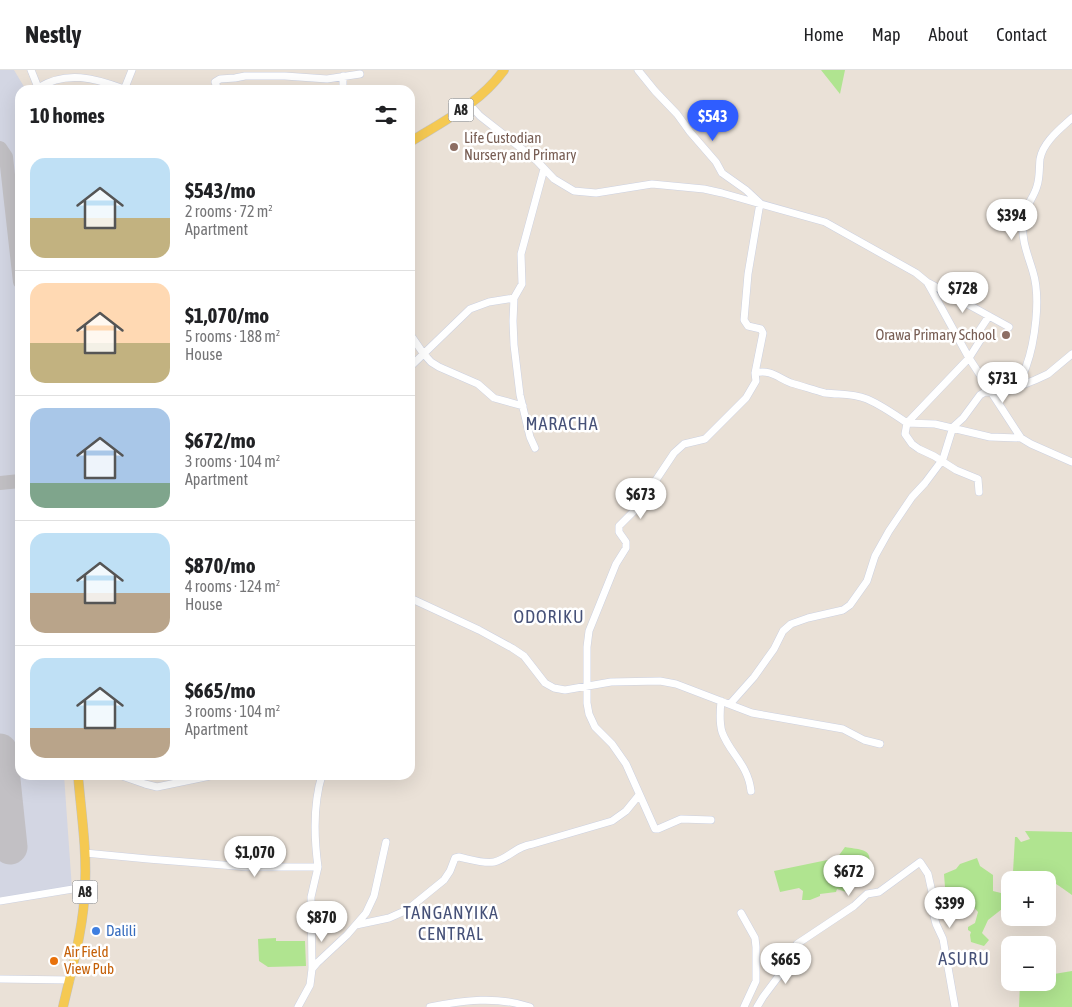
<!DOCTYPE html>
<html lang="en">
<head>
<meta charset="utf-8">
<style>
  body { margin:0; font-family:"Asap Condensed",sans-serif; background:#f6f6f6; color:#202124; height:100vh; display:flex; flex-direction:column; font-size:19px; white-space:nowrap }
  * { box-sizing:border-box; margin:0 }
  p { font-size:16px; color:#757577 }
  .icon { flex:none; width:28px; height:28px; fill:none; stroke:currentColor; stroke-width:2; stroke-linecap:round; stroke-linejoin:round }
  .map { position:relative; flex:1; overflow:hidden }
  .sheet { position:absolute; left:15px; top:15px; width:400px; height:695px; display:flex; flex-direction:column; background:#fff; border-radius:15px; box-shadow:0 5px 20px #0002 }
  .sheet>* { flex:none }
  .tools { position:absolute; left:1001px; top:801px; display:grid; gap:10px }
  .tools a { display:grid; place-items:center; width:55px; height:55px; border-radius:10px; background:#fff; box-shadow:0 5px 20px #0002; font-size:25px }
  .price { position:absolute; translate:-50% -42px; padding:0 11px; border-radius:18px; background:#fff; color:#222; font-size:16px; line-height:32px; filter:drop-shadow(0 1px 2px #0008) }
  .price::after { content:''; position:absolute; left:50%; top:30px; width:15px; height:11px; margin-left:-8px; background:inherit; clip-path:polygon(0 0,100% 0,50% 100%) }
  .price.on { background:#2f5dff; color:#fff }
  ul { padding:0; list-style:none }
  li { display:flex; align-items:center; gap:15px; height:125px; padding:0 15px }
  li+li { border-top:1px solid #e0e0e0 }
  li span { display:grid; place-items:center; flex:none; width:140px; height:100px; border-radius:15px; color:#555 }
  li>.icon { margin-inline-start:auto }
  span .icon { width:60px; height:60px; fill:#fffc; stroke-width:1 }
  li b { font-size:21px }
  h2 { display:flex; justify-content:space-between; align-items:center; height:60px; padding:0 15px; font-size:21px }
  header { display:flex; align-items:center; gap:30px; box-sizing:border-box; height:70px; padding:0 25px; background:#fff; border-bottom:1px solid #e0e0e0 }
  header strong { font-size:24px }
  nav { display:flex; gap:28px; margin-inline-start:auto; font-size:18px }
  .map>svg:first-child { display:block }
</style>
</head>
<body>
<header>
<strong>Nestly</strong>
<nav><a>Home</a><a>Map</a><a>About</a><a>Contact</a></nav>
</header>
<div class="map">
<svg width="1072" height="937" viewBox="0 0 1072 937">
  <rect width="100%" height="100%" fill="#eae1d7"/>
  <path fill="#d3d6e3" d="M 0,0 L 14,0 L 26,20 L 20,20 L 20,705 L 64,705 L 72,819 L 0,827 Z"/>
  <path fill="#b0e490" d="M 821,0 L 845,0 L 840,24 Z
    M 1025,761 L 1072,762 L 1072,825 C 1060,817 1043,801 1027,808 L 1013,802 L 1015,767 L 1017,767 L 1021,772 L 1030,769 Z
    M 845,777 C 860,780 876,778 867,799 L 858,797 L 854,800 L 857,804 L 852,807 L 853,811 L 850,813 L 850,817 L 846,822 L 837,819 L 836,822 L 820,824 L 820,826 L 810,830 L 802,830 L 803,821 L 799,818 L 780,822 L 774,801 L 837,788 Z
    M 977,788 L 980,796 L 993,805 L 993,821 L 1005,824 L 1002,839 L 988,850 L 982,863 L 989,870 L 984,876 L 971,872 L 970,865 L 971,862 L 968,860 L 968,857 L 975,853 L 978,842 L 970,833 L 963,836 L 954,829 L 963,829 L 961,819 L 945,817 L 944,804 L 956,799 L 960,794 Z
    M 276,868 L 276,871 L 305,871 L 306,896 L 268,897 L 259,891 L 258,869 Z
    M 1072,901 L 1072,937 L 1019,937 L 1020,913 L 1048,912 L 1048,905 Z"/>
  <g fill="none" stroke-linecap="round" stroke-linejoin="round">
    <path stroke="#c2c0c4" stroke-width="14" d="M 0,78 L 6,87 L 20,212
      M 0,413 L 20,411"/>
    <path stroke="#c2c0c4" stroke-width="35" d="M 0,681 L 10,777"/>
    <g stroke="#ccd1e1" stroke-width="8">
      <path id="minor" d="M 31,0 L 39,20
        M 638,0 L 655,21 L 677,44 L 690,62 L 716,92 L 722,103 L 746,120 L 760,133 L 748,204 L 744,250 L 748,256 L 761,259 L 763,263 L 755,303 L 756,311 L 746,328 L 705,369 L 684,374 L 674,383 L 638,437 L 619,456 L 619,462 L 626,472 L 626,478 L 616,494 L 589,561 L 587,577 L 587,633 L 589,644 L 595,657 L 612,674 L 626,694 L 655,759 L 658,759 L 681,749 L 711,750
        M 343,6 L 343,20
        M 38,18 C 66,0 95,8 124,19
        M 124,20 L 132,0
        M 218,20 L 215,12 L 220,9 L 235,8 L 245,6 L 285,6 L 327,9 L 360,4
        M 470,35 L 480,46 L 536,90 L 554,109 L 574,121 L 596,123 L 652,114 L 704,119 L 722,123 L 825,152 L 916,203 L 927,212 L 931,219 L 969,288 L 1021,368 L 1031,374 L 1072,392
        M 929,213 L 1009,257
        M 410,264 L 423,283 L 431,292 L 439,297 L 478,314 L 494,328 L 523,336
        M 410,297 L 470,239 L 489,232 L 514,228
        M 755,303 C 771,299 778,308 791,313 C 802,316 814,320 825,323 C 840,325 851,323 867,329 C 881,335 894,344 907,353 L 969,288 L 981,269 L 979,261 L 989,246
        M 1013,320 C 1018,312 1023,305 1026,297 C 1035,272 1041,228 1033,202 C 1028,185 1021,170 1023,151 C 1024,137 1034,128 1037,116 C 1040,107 1039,98 1040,89 C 1043,72 1060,59 1072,48
        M 535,378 L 530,367 L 520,325 L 514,275 L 513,251 L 514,228 L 522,214 L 521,184 L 544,99
        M 979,422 L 978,409 L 956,400 L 934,386 L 919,379 L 912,374 L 905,364 L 907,353 L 935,354 L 990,367 L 1021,368
        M 410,528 L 479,560 L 512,578 L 524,586 L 545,613 L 554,618 L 565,620 L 611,612 L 660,611 L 676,614 L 752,643 L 843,659 L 864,670 L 880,674
        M 721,631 C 720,641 719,652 722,662 C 730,684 748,694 751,721
        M 730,634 L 754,607 L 774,579 L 783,561 L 791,554 L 808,548 L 843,540 L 850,535 L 867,511 L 875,486 L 889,461 L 912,427 L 925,413 L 943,389 L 953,357 L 963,348 L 980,325 L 985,322 L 1002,323 L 1035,310 L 1048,304 L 1072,284
        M 119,705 L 145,714 L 157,717 L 215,705
        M 85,783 L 148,789 L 248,797 L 318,797 C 314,767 313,734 322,705
        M 0,831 L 85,817
        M 741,843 L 755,868 L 756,877 L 756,911 L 744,937
        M 356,855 L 389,848 L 407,840 L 444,810 L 450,801 L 455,788 L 459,787 C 469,789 484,794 494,792 C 508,789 516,776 533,774 L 612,751 L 626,741 L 639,725
        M 312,899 L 317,893 L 347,865 L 366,843 L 374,826 L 386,772
        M 0,909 L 70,910
        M 298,937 L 310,915 L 312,899 L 311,827 L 318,797
        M 430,937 C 464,930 497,926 530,937
        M 757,937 L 763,927 L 787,895 L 789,886 L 797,874 L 854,836 L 867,824 L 879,822 L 920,792 L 928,804 L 932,822 L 934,846 L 936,854 L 943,869 L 955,937"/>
    </g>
    <g stroke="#c3c3c3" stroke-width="10">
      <path id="major" d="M 410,72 C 444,51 480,33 504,0
        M 63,937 C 72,898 84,857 85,816 C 87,779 81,742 78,705"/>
    </g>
    <use href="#minor" stroke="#fff" stroke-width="7"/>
    <use href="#major" stroke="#f5c952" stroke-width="9"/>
  </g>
  <g fill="#8d6e63" stroke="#fff" stroke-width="2">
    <circle cx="454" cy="77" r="5"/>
    <circle cx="1006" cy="265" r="5"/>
  </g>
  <circle fill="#3f7fe0" stroke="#fff" stroke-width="2" cx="96" cy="861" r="5"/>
  <circle fill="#e8710a" stroke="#fff" stroke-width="2" cx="54" cy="891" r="5"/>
  <g text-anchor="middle" stroke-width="5" stroke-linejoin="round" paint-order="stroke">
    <g fill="#fff" stroke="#686868" stroke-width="1">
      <rect x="448.5" y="28.5" width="25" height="23" rx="4"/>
      <rect x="72.5" y="810.5" width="25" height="23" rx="4"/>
    </g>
    <g font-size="14" font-weight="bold" fill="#272727">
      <text x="461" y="45">A8</text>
      <text x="85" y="827">A8</text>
    </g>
    <g font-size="15" fill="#785e54" stroke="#fff" text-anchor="start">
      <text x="464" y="73">Life Custodian<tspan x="464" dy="17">Nursery and Primary</tspan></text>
      <text x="996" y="270" text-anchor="end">Orawa Primary School</text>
    </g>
    <g font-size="15" fill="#366cbe" stroke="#fff" text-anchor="start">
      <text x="106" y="866">Dalili</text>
    </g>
    <g font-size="15" fill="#c56008" stroke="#fff" text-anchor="start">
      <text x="64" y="887">Air Field<tspan x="64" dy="17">View Pub</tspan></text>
    </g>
    <g font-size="18" letter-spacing="1" fill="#465178" stroke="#fff">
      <text x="562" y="360">MARACHA</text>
      <text x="549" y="553">ODORIKU</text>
      <text x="451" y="849">TANGANYIKA<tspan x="451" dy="21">CENTRAL</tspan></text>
      <text x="964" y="895">ASURU</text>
    </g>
  </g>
</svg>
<div class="tools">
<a>+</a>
<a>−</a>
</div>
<b class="price on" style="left:713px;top:72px">$543</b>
<b class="price" style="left:1012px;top:171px">$394</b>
<b class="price" style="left:963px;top:244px">$728</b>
<b class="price" style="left:1003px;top:334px">$731</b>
<b class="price" style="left:641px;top:450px">$673</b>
<b class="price" style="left:255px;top:808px">$1,070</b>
<b class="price" style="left:849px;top:827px">$672</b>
<b class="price" style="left:950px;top:859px">$399</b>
<b class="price" style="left:322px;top:873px">$870</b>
<b class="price" style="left:786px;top:915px">$665</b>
<section class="sheet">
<h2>10 homes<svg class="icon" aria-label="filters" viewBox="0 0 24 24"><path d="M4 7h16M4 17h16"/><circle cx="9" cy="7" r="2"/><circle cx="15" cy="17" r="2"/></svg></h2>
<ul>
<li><span style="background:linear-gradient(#bfe0f5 60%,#c2b280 0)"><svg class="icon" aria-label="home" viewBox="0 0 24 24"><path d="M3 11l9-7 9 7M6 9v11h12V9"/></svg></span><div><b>$543/mo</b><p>2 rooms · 72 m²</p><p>Apartment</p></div></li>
<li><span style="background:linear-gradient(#ffd9b3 60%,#c2b280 0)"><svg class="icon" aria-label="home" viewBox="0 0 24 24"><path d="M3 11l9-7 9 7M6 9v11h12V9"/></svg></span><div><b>$1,070/mo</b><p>5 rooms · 188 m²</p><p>House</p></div></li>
<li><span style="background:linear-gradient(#a9c7e8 75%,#7fa58c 0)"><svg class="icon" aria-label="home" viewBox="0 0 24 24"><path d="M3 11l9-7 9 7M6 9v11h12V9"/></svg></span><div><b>$672/mo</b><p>3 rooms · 104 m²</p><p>Apartment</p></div></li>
<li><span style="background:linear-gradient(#bfe0f5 60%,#b9a48a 0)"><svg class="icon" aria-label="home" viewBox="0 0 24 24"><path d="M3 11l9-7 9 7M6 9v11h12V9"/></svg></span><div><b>$870/mo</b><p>4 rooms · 124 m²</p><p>House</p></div></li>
<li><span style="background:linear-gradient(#bfe0f5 70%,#b9a48a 0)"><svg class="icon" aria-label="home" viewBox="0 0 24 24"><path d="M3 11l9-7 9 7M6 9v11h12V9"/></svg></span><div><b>$665/mo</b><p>3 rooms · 104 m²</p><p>Apartment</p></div></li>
</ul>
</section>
</div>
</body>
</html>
